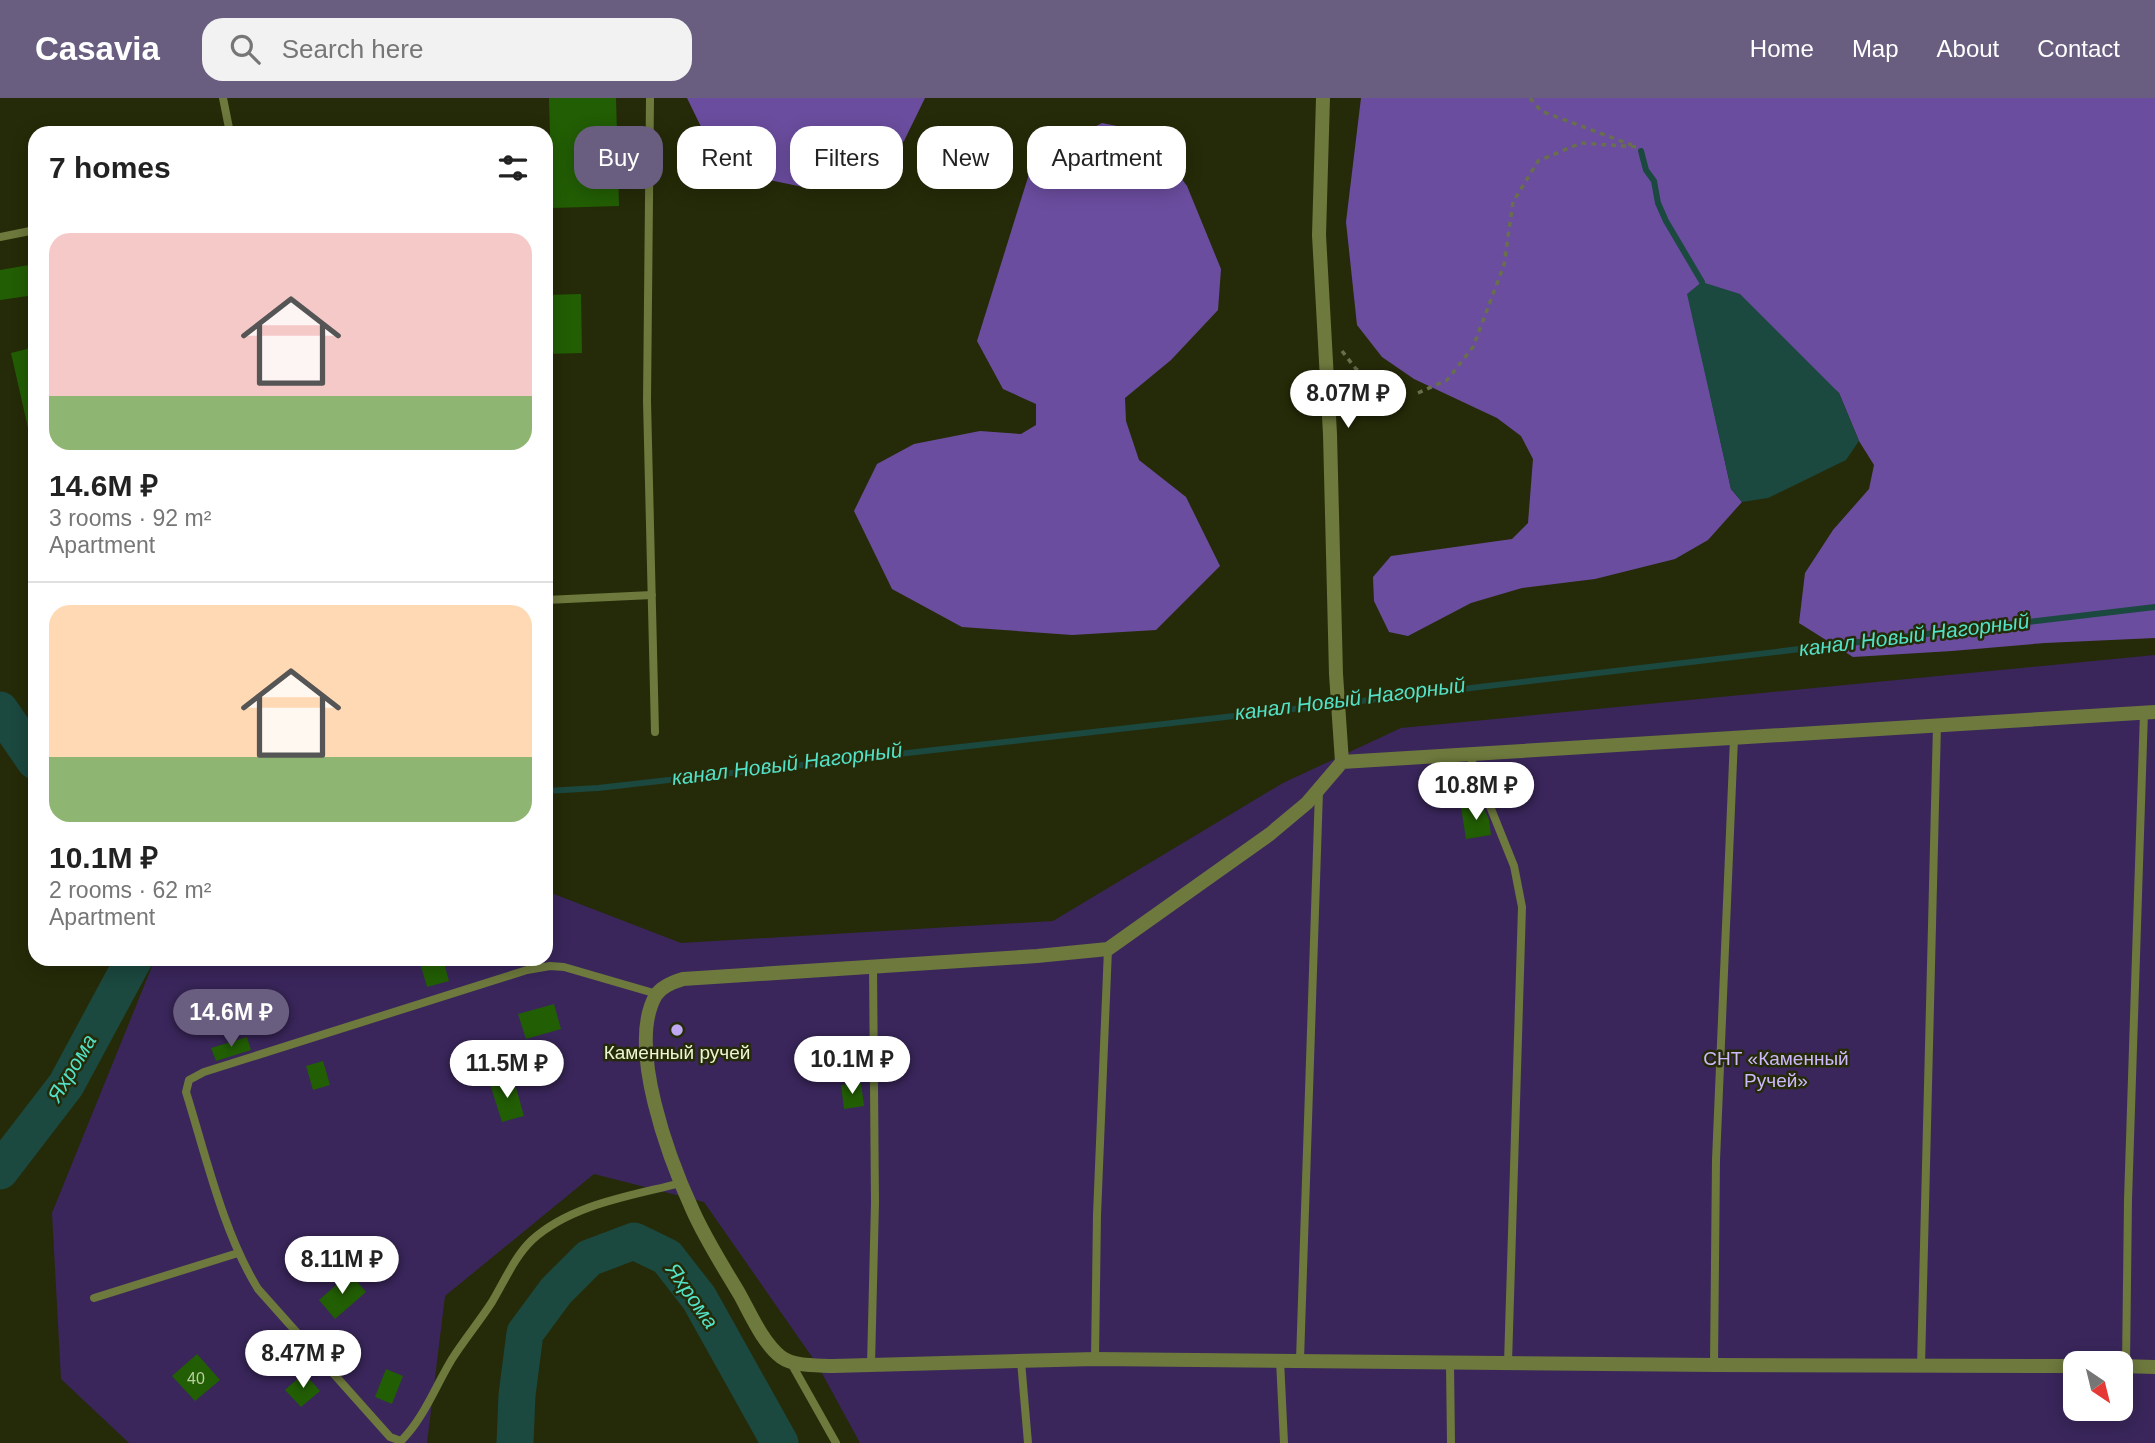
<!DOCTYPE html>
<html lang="en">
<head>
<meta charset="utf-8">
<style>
  body { margin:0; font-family:Helvetica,sans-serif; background:#f2f2f2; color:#222; height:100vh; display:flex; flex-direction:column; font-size:26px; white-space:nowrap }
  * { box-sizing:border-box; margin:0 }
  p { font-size:23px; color:#767676 }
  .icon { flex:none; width:38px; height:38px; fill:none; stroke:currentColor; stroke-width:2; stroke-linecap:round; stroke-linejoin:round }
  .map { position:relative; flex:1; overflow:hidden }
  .details { position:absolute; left:28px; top:28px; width:525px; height:840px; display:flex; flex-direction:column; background:#fff; border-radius:21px; box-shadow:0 4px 18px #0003 }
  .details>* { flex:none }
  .guide { position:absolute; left:574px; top:28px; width:665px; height:63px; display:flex; gap:14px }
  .needle { width:46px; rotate:145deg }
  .buttons { position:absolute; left:2063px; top:1253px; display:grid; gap:14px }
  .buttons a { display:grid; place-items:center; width:70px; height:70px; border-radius:14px; background:#fff; box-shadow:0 4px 18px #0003; font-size:35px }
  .price { position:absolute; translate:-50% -60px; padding:0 16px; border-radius:24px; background:#fff; color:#222; font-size:23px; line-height:46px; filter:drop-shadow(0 2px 4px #0008) }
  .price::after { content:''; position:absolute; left:50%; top:42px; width:21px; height:16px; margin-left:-10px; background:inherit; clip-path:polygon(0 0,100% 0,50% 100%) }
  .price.on { background:#695e80; color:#fff }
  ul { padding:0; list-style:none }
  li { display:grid; align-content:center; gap:14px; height:371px; padding:0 21px }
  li+li { border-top:2px solid #e0e0e0 }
  li span { display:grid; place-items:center; height:217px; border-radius:21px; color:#555 }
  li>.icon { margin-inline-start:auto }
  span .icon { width:126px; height:126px; fill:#fffc; stroke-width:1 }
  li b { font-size:30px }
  h2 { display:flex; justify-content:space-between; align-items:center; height:84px; padding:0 21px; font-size:30px }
  .chip { padding:0 24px; border-radius:21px; background:#fff; box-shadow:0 4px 18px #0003; font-size:24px; line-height:63px }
  .chip.on { background:#695e80; color:#fff }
  header { display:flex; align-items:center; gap:42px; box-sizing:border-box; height:98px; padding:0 35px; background:#695e80; color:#fff }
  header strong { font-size:33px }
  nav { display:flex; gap:38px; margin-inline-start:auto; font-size:24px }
  .search { width:490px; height:63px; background:#f2f2f2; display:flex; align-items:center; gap:18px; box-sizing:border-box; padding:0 24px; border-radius:21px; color:#767676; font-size:26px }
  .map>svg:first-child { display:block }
</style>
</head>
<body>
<header>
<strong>Casavia</strong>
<div class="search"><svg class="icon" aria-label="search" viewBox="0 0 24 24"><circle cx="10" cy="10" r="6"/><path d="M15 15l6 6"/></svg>Search here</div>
<nav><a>Home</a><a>Map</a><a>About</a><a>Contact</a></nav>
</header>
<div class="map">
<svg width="2155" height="1345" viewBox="0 0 2155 1345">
  <rect width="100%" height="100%" fill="#252b08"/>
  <path fill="#3a265b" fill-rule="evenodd" d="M 2155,557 L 2155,1345 L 860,1345 L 817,1266 L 704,1104 L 594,1076 L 445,1198 L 427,1345 L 129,1345 L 61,1281 L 52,1115 L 155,861 L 546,861 L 546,793 L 681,845 L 1053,823 L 1283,685 L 1401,630 ZM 2076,1265 L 2121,1265 L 2121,1311 L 2076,1311 Z"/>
  <path fill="#6b4d9f" d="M 687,0 L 925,0 L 904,43 L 852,80 L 803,89 L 741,76 L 710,47 Z
    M 1361,0 L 2155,0 L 2155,540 L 2045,545 L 1952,553 L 1853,559 L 1799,525 L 1805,475 L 1833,432 L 1869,391 L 1874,367 L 1859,343 L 1839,295 L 1702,184 L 1688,196 L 1731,391 L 1742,404 L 1708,442 L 1675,461 L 1595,481 L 1522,490 L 1471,505 L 1408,538 L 1389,534 L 1374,503 L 1373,479 L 1391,458 L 1512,441 L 1528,425 L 1533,361 L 1521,338 L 1497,320 L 1414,281 L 1382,259 L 1357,227 L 1346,124 Z
    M 1102,25 L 1147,34 L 1187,88 L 1221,171 L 1218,212 L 1171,262 L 1125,300 L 1126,323 L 1139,362 L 1186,399 L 1220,468 L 1156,532 L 1072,537 L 962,529 L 892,491 L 854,413 L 877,366 L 914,346 L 980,333 L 1021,336 L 1036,327 L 1036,306 L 1003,291 L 977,243 L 1034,60 Z"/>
  <path fill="#1b483f" d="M 1702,184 L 1740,196 L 1839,295 L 1859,343 L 1846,362 L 1768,400 L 1742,404 L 1731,391 L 1687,196 Z"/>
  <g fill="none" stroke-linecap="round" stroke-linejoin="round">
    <path stroke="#1b483f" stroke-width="6" d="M 1641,53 L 1646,72 L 1654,83 L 1658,105 L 1666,123 L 1702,184
      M 546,693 L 598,690 L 1243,617 L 2155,509"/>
    <path stroke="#1b483f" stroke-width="37" d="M 0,612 L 35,663
      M 0,1073 L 66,987 L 134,861
      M 515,1345 L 517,1297 L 525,1235 L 556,1193 L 589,1160 L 634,1143 L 667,1159 L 699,1200 L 780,1345"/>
  </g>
  <path fill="#225e04" d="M 549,0 L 616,0 L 619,108 L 552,110 Z
    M 35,166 L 35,197 L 0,202 L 0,172 Z
    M 581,196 L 582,255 L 546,256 L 546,197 Z
    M 35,249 L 35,330 L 28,330 L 11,255 Z
    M 1482,706 L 1489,722 L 1491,737 L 1466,741 L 1461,709 Z
    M 419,861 L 443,861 L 449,883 L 427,889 Z
    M 554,906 L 561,931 L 526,941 L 518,916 Z
    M 247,939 L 251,952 L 216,963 L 211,950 Z
    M 323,963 L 330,987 L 313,992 L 306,968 Z
    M 513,979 L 524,1018 L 502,1024 L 490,986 Z
    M 861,985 L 864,1008 L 844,1011 L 841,987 Z
    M 350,1175 L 366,1194 L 335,1221 L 319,1202 Z
    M 197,1256 L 220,1282 L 195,1303 L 172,1278 Z
    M 386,1271 L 403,1278 L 392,1306 L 375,1299 Z
    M 304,1275 L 320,1293 L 301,1309 L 285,1292 Z"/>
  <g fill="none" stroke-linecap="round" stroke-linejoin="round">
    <path stroke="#686f4c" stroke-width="3.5" stroke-dasharray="5 5" stroke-linecap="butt" d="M 1530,0 L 1541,13 L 1632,47
      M 1342,253 L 1356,271 L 1388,285
      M 1418,295 L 1447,282 L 1473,249 L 1504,167 L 1513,104 L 1538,63 L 1581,45 L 1638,49"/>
    <path stroke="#6d793d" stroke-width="8" d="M 223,0 L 230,35
      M 650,0 L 647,303 L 655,634
      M 0,139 L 35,132
      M 546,502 L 652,497
      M 1469,656 L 1514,768 L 1522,809 L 1508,1265
      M 657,896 L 564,869 L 550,868 L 527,872 L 204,974 L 189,982 L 186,994 C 206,1058 223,1134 258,1191 L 390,1339 L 401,1343 C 424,1320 435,1289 452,1261 C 464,1242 479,1224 492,1204 C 504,1184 515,1158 532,1142 C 572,1106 631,1098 681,1085
      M 94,1200 L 238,1155
      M 1095,1261 L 1097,1117 L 1108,851
      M 1280,1262 L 1284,1345
      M 1300,1262 L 1319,693
      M 1021,1263 L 1028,1345
      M 791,1265 L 836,1345
      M 1450,1265 L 1451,1345
      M 871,1267 L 875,1105 L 873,869
      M 1714,1267 L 1716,1062 L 1734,640
      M 1921,1268 L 1937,627
      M 2126,1268 L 2128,1102 L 2144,614"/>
    <path stroke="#6d793d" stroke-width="14" d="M 1323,0 L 1319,137 L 1330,336 L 1336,576 L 1342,664 L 1307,705 L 1270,736 L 1108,851 L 1037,858 L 683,881 C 673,884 662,888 656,897 C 626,948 670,1063 693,1113 C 706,1142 724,1170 740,1197 C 751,1217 763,1245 781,1259 C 795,1269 817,1267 833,1268 L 1095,1261 L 1714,1267 L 2076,1268
      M 1342,664 L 2155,614
      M 2121,1268 L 2155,1269"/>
  </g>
  <circle fill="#c0a8f3" stroke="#252b08" stroke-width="2.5" cx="677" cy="932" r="7"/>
  <g text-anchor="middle" stroke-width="5" stroke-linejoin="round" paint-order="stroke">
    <g font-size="16" fill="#bacf9e">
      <text x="196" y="1286">40</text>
    </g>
    <g font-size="19" fill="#ecf5d2" stroke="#252b08">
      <text x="677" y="961">Каменный ручей</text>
    </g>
    <g font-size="19" fill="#ceb9fd" stroke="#252b08">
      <text x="1776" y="967">СНТ «Каменный<tspan x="1776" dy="22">Ручей»</tspan></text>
    </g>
    <g font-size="21" font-style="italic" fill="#53e1c7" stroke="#252b08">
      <text transform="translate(1914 537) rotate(-7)" y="7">канал Новый Нагорный</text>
      <text transform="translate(1350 601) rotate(-7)" y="7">канал Новый Нагорный</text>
      <text transform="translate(787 666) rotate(-7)" y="7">канал Новый Нагорный</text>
      <text transform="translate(72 970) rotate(-59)" y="7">Яхрома</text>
      <text transform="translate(692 1198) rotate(55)" y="7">Яхрома</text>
    </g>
  </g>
</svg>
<div class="buttons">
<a><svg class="needle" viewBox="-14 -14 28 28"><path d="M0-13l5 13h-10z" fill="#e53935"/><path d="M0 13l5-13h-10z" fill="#767676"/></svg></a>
</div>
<b class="price" style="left:1348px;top:332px">8.07M ₽</b>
<b class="price" style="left:1476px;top:724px">10.8M ₽</b>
<b class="price on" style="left:231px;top:951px">14.6M ₽</b>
<b class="price" style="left:852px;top:998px">10.1M ₽</b>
<b class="price" style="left:507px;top:1002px">11.5M ₽</b>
<b class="price" style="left:342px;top:1198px">8.11M ₽</b>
<b class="price" style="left:303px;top:1292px">8.47M ₽</b>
<div class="guide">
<a class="chip on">Buy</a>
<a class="chip">Rent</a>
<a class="chip">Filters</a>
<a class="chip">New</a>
<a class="chip">Apartment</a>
</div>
<section class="details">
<h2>7 homes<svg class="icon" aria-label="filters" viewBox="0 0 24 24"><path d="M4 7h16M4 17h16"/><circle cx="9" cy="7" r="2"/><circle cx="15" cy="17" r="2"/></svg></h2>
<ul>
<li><span style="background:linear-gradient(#f6c9c9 75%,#8fb573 0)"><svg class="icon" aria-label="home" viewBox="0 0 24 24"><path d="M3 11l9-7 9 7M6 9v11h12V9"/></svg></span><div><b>14.6M ₽</b><p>3 rooms · 92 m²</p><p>Apartment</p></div></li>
<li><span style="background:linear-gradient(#ffd9b3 70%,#8fb573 0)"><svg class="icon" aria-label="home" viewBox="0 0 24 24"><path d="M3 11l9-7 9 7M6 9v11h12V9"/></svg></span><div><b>10.1M ₽</b><p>2 rooms · 62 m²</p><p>Apartment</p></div></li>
</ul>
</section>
</div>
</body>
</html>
